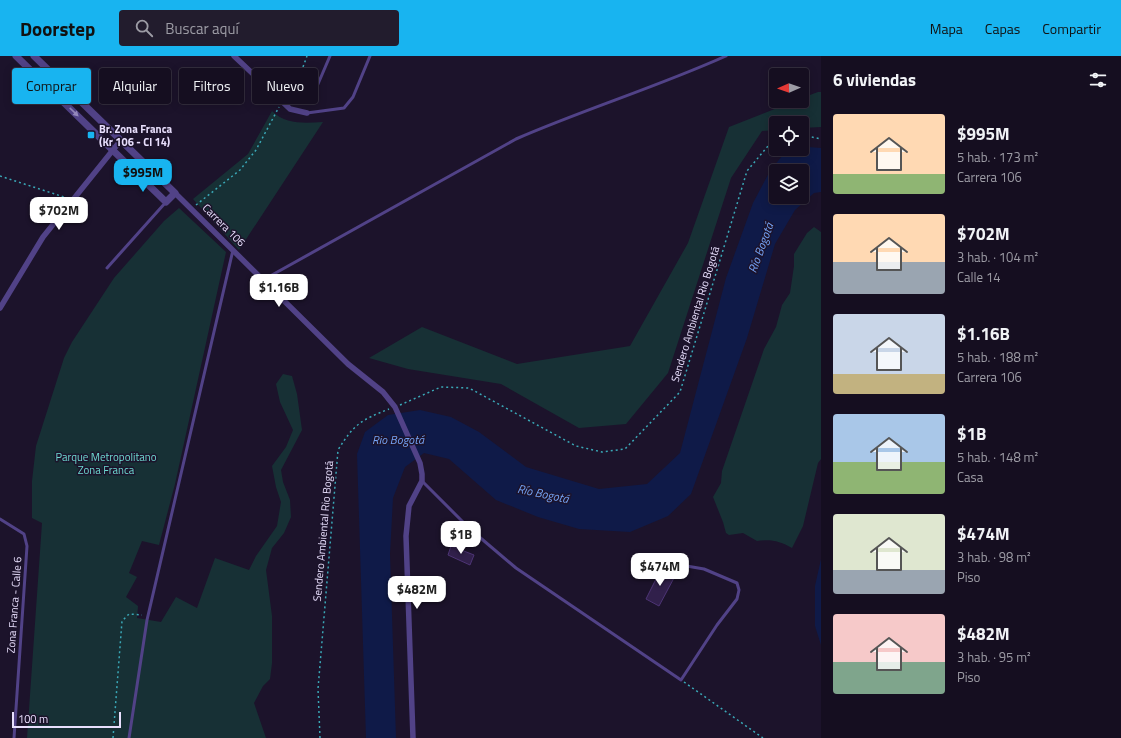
<!DOCTYPE html>
<html lang="es">
<head>
<meta charset="utf-8">
<style>
  body { margin:0; font-family:"Titillium Web",sans-serif; background:#221c2d; color:#f1f3f6; height:100vh; display:flex; flex-direction:column; font-size:15px; white-space:nowrap }
  * { box-sizing:border-box; margin:0 }
  p { font-size:13px; color:#9d9ca5 }
  .icon { flex:none; width:22px; height:22px; fill:none; stroke:currentColor; stroke-width:2; stroke-linecap:round; stroke-linejoin:round }
  .map { position:relative; flex:1; overflow:hidden }
  .drawer { display:flex; flex-direction:column; background:#150e20; width:300px }
  .drawer>* { flex:none }
  .banner { position:absolute; left:12px; top:12px; width:380px; height:36px; display:flex; gap:8px }
  .needle { width:26px; rotate:268deg }
  .buttons { position:absolute; left:769px; top:12px; display:grid; gap:8px }
  .buttons a { display:grid; place-items:center; width:40px; height:40px; border-radius:4px; background:#150e20; box-shadow:0 2px 10px #0003,0 0 0 1px #342e3e; font-size:20px }
  .scale { position:absolute; left:12px; bottom:10px; width:109px; box-sizing:border-box; padding-left:4px; border:2px solid #e8dffd; border-top:0; font-size:11px; line-height:14px; white-space:nowrap; color:#e8dffd; -webkit-text-stroke:3px #1c132b; paint-order:stroke }
  .price { position:absolute; translate:-50% -34px; padding:0 9px; border-radius:8px; background:#fff; color:#222; font-size:13px; line-height:26px; filter:drop-shadow(0 1px 2px #0008) }
  .price::after { content:''; position:absolute; left:50%; top:24px; width:12px; height:9px; margin-left:-6px; background:inherit; clip-path:polygon(0 0,100% 0,50% 100%) }
  .price.selected { background:#18b4f0; color:#111 }
  ul { padding:0; list-style:none }
  li { display:flex; align-items:center; gap:12px; height:100px; padding:0 12px }
  li span { display:grid; place-items:center; flex:none; width:112px; height:80px; border-radius:4px; color:#555 }
  li>.icon { margin-inline-start:auto }
  span .icon { width:48px; height:48px; fill:#fffc; stroke-width:1 }
  li b { font-size:17px }
  h2 { display:flex; justify-content:space-between; align-items:center; height:48px; padding:0 12px; font-size:17px }
  .tag { padding:0 14px; border-radius:4px; background:#150e20; box-shadow:0 2px 10px #0003,0 0 0 1px #342e3e; font-size:14px; line-height:36px }
  .tag.selected { background:#18b4f0; color:#111 }
  header { display:flex; align-items:center; gap:24px; box-sizing:border-box; height:56px; padding:0 20px; background:#18b4f0; color:#111 }
  header strong { font-size:19px }
  nav { display:flex; gap:22px; margin-inline-start:auto; font-size:14px }
  .search { width:280px; height:36px; background:#221c2d; display:flex; align-items:center; gap:10px; box-sizing:border-box; padding:0 14px; border-radius:4px; color:#9d9ca5; font-size:15px }
  main { display:flex; flex:1; min-height:0 }
  .map>svg:first-child { display:block }
</style>
</head>
<body>
<header>
<strong>Doorstep</strong>
<div class="search"><svg class="icon" aria-label="search" viewBox="0 0 24 24"><circle cx="10" cy="10" r="6"/><path d="M15 15l6 6"/></svg>Buscar aquí</div>
<nav><a>Mapa</a><a>Capas</a><a>Compartir</a></nav>
</header>
<main>
<div class="map">
<svg width="821" height="682" viewBox="0 0 821 682">
  <rect width="100%" height="100%" fill="#1c132b"/>
  <path fill="#173035" d="M 818,36 L 821,36 L 821,71 L 802,72 L 802,67 L 776,67 L 776,74 L 762,75 L 731,122 L 668,317 L 626,368 L 579,372 L 501,328 L 408,313 L 369,302 L 422,271 L 517,308 L 630,290 L 688,187 L 729,71 L 795,45 L 802,45 L 802,42 Z
    M 272,55 C 286,69 305,67 323,66 L 239,194 L 193,143 L 248,98 Z
    M 179,152 L 226,196 L 175,428 L 159,489 L 142,485 L 129,517 L 137,521 L 126,541 L 138,550 L 137,562 L 161,566 L 176,541 L 197,552 L 215,502 L 249,514 L 256,500 L 277,470 L 281,446 L 276,431 L 272,410 L 286,391 L 293,374 L 280,346 L 276,328 L 283,318 L 292,320 L 297,338 L 302,374 L 281,414 L 283,426 L 290,444 L 291,461 L 284,477 L 272,492 L 266,514 L 272,560 L 272,607 L 270,623 L 263,630 L 254,647 L 266,682 L 27,682 L 42,467 L 32,462 L 32,425 L 36,390 L 64,302 L 72,286 L 114,222 L 164,165 Z
    M 814,171 L 821,176 L 821,403 L 818,407 L 803,470 L 792,492 C 780,485 771,483 757,485 L 743,477 L 729,479 L 726,477 L 723,466 L 713,441 L 721,427 L 722,415 L 764,293 L 776,271 L 782,249 L 790,237 L 794,210 L 794,198 L 807,177 Z"/>
  <path fill="#0f1a48" fill-rule="evenodd" d="M 808,91 L 821,92 L 821,136 L 814,137 L 795,154 L 775,188 L 747,282 L 691,438 L 668,460 L 630,476 L 579,473 L 538,461 L 496,444 L 449,403 L 424,397 L 405,411 L 393,442 L 390,498 L 396,682 L 366,682 L 357,398 L 365,376 L 388,359 L 420,354 L 451,361 L 479,376 L 526,411 L 599,433 L 647,428 L 680,397 L 726,222 L 753,147 L 770,115 L 786,95 ZM 776,115 L 802,115 L 802,141 L 776,141 Z
    M 821,503 L 821,589 L 815,570 L 815,530 Z"/>
  <path fill="#31204b" stroke="#4d3475" d="M 447,474 L 455,477 L 449,489 L 442,486 Z
    M 451,490 L 474,499 L 470,509 L 448,499 Z
    M 661,513 L 675,520 L 659,550 L 646,543 Z"/>
  <g fill="none" stroke-linecap="round" stroke-linejoin="round">
    <path stroke="#3aa8b7" stroke-width="1.5" stroke-dasharray="2 3" stroke-linecap="butt" d="M 285,41 L 303,11 L 307,0
      M 802,79 L 821,83
      M 0,120 L 67,142
      M 196,149 L 240,114 L 256,94 L 279,51
      M 400,349 L 441,331 L 469,332 L 576,390 L 602,396 L 625,393 L 680,336 L 747,115 L 773,84 L 776,83
      M 684,626 L 763,682
      M 113,682 L 122,565 L 129,558 L 142,559
      M 320,682 L 318,633 L 338,394 C 354,368 361,364 389,353"/>
    <path stroke="#514287" stroke-width="3" d="M 315,35 L 330,0
      M 307,57 L 344,52 L 353,41 L 370,0
      M 107,212 L 166,146
      M 263,224 L 516,83 C 585,53 657,31 726,0
      M 422,425 L 470,473 L 516,512 L 681,624 L 717,569 L 737,543 L 739,534 L 737,527 L 704,513 L 675,508
      M 0,463 L 24,478 L 27,490 L 14,682
      M 129,682 L 147,564 L 233,194"/>
    <path stroke="#514287" stroke-width="5.5" d="M 234,0 L 290,53 L 307,57
      M 175,137 L 348,308 L 383,336 L 395,351 L 420,407 L 422,418 L 422,425 L 409,450 L 406,480 L 413,682
      M 0,252 L 43,181 L 121,84"/>
    <path stroke="#514287" stroke-width="7" d="M 16,0 L 166,146 L 175,137 L 34,0"/>
  </g>
  <defs><path id="oneway-solid" d="M-6-.8H1V-3.2L6.5 0L1 3.2V.8H-6Z"/></defs>
  <use fill="#9589bc" href="#oneway-solid" transform="translate(74 56) rotate(44)"/>
  <rect fill="#18b4f0" stroke="#1c132b" stroke-width="1.5" x="87" y="75" width="8" height="8" rx="2"/>
  <g text-anchor="middle" stroke-width="3" stroke-linejoin="round" paint-order="stroke">
    <g font-size="11" font-weight="bold" fill="#e8dffd" stroke="#1c132b" text-anchor="start">
      <text x="99" y="77">Br. Zona Franca<tspan x="99" dy="13">(Kr 106 - Cl 14)</tspan></text>
    </g>
    <g font-size="11" fill="#e8dffd" stroke="#1c132b">
      <text transform="translate(224 169) rotate(45)" y="4">Carrera 106</text>
      <text transform="translate(695 258) rotate(-73)" y="4">Sendero Ambiental Rio Bogotá</text>
      <text transform="translate(323 475) rotate(-85)" y="4">Sendero Ambiental Rio Bogotá</text>
      <text transform="translate(14 549) rotate(-86)" y="4">Zona Franca - Calle 6</text>
    </g>
    <g font-size="11" fill="#6edad2" stroke="#1c132b">
      <text x="106" y="405">Parque Metropolitano<tspan x="106" dy="13">Zona Franca</tspan></text>
    </g>
    <g font-size="12" font-style="italic" fill="#74a3f6" stroke="#1c132b">
      <text transform="translate(761 192) rotate(-70)" y="4">Río Bogotá</text>
      <text x="398" y="388">Rio Bogotá</text>
      <text transform="translate(543 438) rotate(12)" y="4">Río Bogotá</text>
    </g>
  </g>
</svg>
<div class="buttons">
<a><svg class="needle" viewBox="-14 -14 28 28"><path d="M0-13l5 13h-10z" fill="#e53935"/><path d="M0 13l5-13h-10z" fill="#9d9ca5"/></svg></a>
<a><svg class="icon" aria-label="locate" viewBox="0 0 24 24"><circle cx="12" cy="12" r="6"/><path d="M12 2v4M12 18v4M2 12h4M18 12h4"/></svg></a>
<a><svg class="icon" aria-label="layers" viewBox="0 0 24 24"><path d="M12 4l9 5-9 5-9-5zM3 14l9 5 9-5"/></svg></a>
</div>
<div class="scale">100 m</div>
<b class="price selected" style="left:143px;top:137px">$995M</b>
<b class="price" style="left:59px;top:175px">$702M</b>
<b class="price" style="left:279px;top:252px">$1.16B</b>
<b class="price" style="left:461px;top:499px">$1B</b>
<b class="price" style="left:660px;top:531px">$474M</b>
<b class="price" style="left:417px;top:554px">$482M</b>
<div class="banner">
<a class="tag selected">Comprar</a>
<a class="tag">Alquilar</a>
<a class="tag">Filtros</a>
<a class="tag">Nuevo</a>
</div>
</div>
<section class="drawer">
<h2>6 viviendas<svg class="icon" aria-label="filters" viewBox="0 0 24 24"><path d="M4 7h16M4 17h16"/><circle cx="9" cy="7" r="2"/><circle cx="15" cy="17" r="2"/></svg></h2>
<ul>
<li><span style="background:linear-gradient(#ffd9b3 75%,#8fb573 0)"><svg class="icon" aria-label="home" viewBox="0 0 24 24"><path d="M3 11l9-7 9 7M6 9v11h12V9"/></svg></span><div><b>$995M</b><p>5 hab. · 173 m²</p><p>Carrera 106</p></div></li>
<li><span style="background:linear-gradient(#ffd9b3 60%,#9aa5b1 0)"><svg class="icon" aria-label="home" viewBox="0 0 24 24"><path d="M3 11l9-7 9 7M6 9v11h12V9"/></svg></span><div><b>$702M</b><p>3 hab. · 104 m²</p><p>Calle 14</p></div></li>
<li><span style="background:linear-gradient(#c9d6e8 75%,#c2b280 0)"><svg class="icon" aria-label="home" viewBox="0 0 24 24"><path d="M3 11l9-7 9 7M6 9v11h12V9"/></svg></span><div><b>$1.16B</b><p>5 hab. · 188 m²</p><p>Carrera 106</p></div></li>
<li><span style="background:linear-gradient(#a9c7e8 60%,#8fb573 0)"><svg class="icon" aria-label="home" viewBox="0 0 24 24"><path d="M3 11l9-7 9 7M6 9v11h12V9"/></svg></span><div><b>$1B</b><p>5 hab. · 148 m²</p><p>Casa</p></div></li>
<li><span style="background:linear-gradient(#dfe7d0 70%,#9aa5b1 0)"><svg class="icon" aria-label="home" viewBox="0 0 24 24"><path d="M3 11l9-7 9 7M6 9v11h12V9"/></svg></span><div><b>$474M</b><p>3 hab. · 98 m²</p><p>Piso</p></div></li>
<li><span style="background:linear-gradient(#f6c9c9 60%,#7fa58c 0)"><svg class="icon" aria-label="home" viewBox="0 0 24 24"><path d="M3 11l9-7 9 7M6 9v11h12V9"/></svg></span><div><b>$482M</b><p>3 hab. · 95 m²</p><p>Piso</p></div></li>
</ul>
</section>
</main>
</body>
</html>
